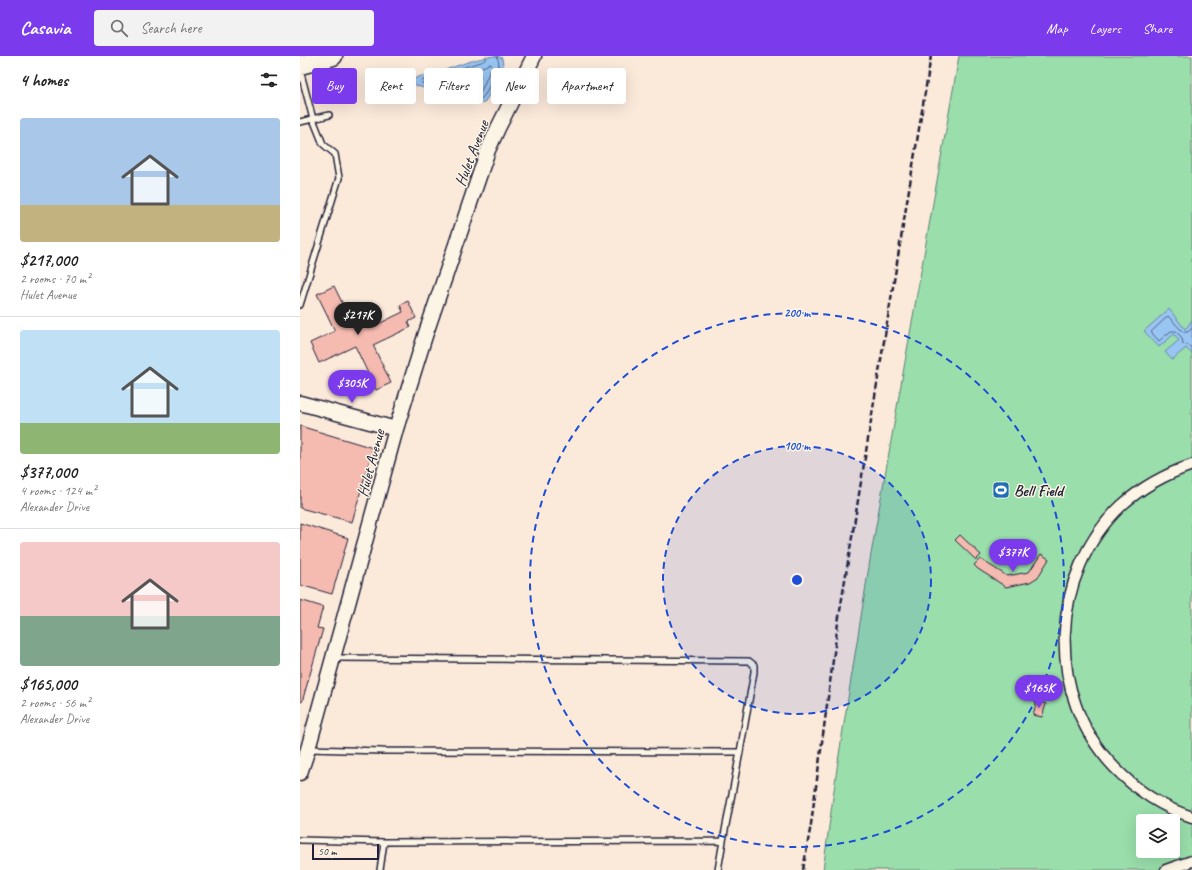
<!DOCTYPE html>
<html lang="en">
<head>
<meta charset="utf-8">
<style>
  body { margin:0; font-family:Caveat,sans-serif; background:#f2f2f2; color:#222; height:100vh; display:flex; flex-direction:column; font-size:15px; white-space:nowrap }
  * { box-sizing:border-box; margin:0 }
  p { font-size:13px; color:#767676 }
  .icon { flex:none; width:22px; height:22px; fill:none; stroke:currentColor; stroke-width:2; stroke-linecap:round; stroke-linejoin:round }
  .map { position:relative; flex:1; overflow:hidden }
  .side { display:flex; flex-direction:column; background:#fff; width:300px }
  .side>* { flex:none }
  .guide { position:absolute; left:12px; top:12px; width:380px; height:36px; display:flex; gap:8px }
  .fabs { position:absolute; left:836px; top:758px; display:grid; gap:8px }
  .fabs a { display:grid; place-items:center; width:44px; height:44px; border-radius:4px; background:#fff; box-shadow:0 4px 16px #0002; font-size:20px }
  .scale { position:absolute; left:12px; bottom:10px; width:67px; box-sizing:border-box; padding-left:4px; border:2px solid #22223b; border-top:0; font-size:11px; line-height:14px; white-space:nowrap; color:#22223b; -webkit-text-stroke:3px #fcf5e5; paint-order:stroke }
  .price { position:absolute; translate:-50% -34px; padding:0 9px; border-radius:14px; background:#7c3aed; color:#fff; font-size:13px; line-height:26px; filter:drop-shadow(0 1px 2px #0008) }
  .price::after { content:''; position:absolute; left:50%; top:24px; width:12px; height:9px; margin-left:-6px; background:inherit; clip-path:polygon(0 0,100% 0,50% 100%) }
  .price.on { background:#222; color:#fff }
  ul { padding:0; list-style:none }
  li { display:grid; align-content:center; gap:8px; height:212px; padding:0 20px }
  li+li { border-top:1px solid #e0e0e0 }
  li span { display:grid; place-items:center; height:124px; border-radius:4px; color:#555 }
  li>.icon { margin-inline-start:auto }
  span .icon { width:72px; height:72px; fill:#fffc; stroke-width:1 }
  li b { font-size:17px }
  h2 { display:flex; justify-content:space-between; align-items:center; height:48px; padding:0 20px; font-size:17px }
  .chip { padding:0 14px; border-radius:4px; background:#fff; box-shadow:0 4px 16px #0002; font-size:14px; line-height:36px }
  .chip.on { background:#7c3aed; color:#fff }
  header { display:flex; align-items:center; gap:24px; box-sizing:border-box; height:56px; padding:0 20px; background:#7c3aed; color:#fff }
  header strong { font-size:19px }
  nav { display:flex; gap:22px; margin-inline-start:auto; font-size:14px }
  .search { width:280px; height:36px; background:#f2f2f2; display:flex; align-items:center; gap:10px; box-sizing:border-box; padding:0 14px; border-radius:4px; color:#767676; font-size:15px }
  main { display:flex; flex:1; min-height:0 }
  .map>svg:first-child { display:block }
</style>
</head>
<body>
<header>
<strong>Casavia</strong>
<div class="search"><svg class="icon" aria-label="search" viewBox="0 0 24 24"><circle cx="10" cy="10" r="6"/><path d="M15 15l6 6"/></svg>Search here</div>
<nav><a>Map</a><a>Layers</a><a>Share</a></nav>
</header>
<main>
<section class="side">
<h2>4 homes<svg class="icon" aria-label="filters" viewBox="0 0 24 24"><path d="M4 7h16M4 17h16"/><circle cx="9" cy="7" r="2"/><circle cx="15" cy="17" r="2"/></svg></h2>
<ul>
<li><span style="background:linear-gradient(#a9c7e8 70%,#c2b280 0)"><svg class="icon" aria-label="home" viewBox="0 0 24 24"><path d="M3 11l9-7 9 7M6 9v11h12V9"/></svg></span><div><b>$217,000</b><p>2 rooms · 70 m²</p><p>Hulet Avenue</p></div></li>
<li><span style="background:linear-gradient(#bfe0f5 75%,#8fb573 0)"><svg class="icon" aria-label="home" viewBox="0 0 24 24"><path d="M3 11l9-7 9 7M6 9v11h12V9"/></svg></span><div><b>$377,000</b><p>4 rooms · 124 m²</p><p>Alexander Drive</p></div></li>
<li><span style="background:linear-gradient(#f6c9c9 60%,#7fa58c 0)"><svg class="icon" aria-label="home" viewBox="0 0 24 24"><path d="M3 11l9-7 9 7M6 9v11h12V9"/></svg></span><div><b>$165,000</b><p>2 rooms · 56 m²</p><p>Alexander Drive</p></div></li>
</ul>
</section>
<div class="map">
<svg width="892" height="814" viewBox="0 0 892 814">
  <rect width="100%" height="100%" fill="#fbe9da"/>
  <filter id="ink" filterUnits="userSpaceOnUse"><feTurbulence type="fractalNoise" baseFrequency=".025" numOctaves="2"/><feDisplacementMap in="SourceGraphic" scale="8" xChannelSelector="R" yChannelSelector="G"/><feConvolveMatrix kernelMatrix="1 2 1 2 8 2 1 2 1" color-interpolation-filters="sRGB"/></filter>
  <g filter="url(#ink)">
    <path fill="#99deab" stroke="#5e8073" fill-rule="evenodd" d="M 659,0 L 892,0 L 892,814 L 523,814 L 538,705 L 570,504 ZM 843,765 L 873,765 L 873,795 L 843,795 Z"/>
    <path fill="#99c5f3" stroke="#6984a9" d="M 195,0 L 200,1 L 202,2 L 203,9 L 189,39 L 184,47 L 176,47 L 168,45 L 138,35 L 116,30 L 111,26 C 113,23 113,23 116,22 C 122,19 130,19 137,17 C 157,10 175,2 195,0 Z
      M 869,253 L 885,273 L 888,270 L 892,264 L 892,298 L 886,292 L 872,304 L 865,296 L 879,284 L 874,278 L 859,291 L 844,275 Z"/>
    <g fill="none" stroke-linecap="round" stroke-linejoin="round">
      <path stroke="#526385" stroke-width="1" d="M 186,0 L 186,3 C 182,7 176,7 171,9 C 155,14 140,20 123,24 L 122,27 C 127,30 135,30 141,32 C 152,35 170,45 181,43 L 186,37 L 199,8 L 197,0
        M 189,8 L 191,8 L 192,10 L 181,35 L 179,38 L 171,37 L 143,26 L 145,24 L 175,13 L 185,10 Z
        M 178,18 L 180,19 L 181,20 L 176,31 L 162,26 L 163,24 Z
        M 892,272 L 888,276 L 883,276 L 868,260 L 851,276 L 859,285 L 871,275 L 876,275 L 882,282 L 883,288 L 888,289 L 892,292"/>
    </g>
    <path fill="#f5bab0" stroke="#22223b" d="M 34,230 L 52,267 L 63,262 L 68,273 L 103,256 L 100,249 L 108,245 L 116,262 L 108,266 L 111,271 L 73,289 L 91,327 L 76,334 L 55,290 L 19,307 L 10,287 L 35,275 L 17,238 Z
      M 0,370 L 73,392 L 52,466 L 0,452 Z
      M 0,467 L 48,482 L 32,538 L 0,529 Z
      M 660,479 L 681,499 L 676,504 L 655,484 Z
      M 741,498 L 749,503 L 738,521 L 730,526 L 706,531 L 678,513 L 674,509 L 680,503 L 707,520 L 729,516 Z
      M 0,544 L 23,551 L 17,572 L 23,573 L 2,646 L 0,645 Z
      M 737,645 L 746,648 L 742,661 L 733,659 Z"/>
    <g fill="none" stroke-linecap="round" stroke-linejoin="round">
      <g stroke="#22223b" stroke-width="8">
        <path id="lane" d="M 0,14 L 13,63 L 23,88 L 35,98 L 39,122 L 0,249
          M 0,66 L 29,59
          M 9,693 L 82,695 L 440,696 L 454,616 L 454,609 L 449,605 L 35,602
          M 0,784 L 84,786 L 423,785 L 418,814
          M 423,785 L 440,696
          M 80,814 L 84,786"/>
      </g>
      <g stroke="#22223b" stroke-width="13">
        <path id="street" d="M 892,409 C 866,418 842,431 822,449 C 749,518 745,639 814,711 C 836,734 861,751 892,761
          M 866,814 L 892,805"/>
      </g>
      <g stroke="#22223b" stroke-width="17">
        <path id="secondary" d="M 0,347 L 96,373
          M 0,717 L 8,693 L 96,373 L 125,280 L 188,94 L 198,72 L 234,0"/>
      </g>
      <g stroke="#22223b" stroke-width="21">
        <path id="highway" d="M 0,9 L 33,0"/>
      </g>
      <use href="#lane" stroke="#fcf5e5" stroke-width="5"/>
      <use href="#street" stroke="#fcf5e5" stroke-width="10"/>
      <use href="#secondary" stroke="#fcf5e5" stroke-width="14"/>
      <use href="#highway" stroke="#fcf5e5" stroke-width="18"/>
      <path stroke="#22223b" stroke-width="2.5" stroke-dasharray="6 3" stroke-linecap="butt" d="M 503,814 L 511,768 L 538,567 L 576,334 L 631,0"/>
    </g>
  </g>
  <circle cx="497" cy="524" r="134" fill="#1d4ed8" fill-opacity=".12"/>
  <g fill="none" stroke="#1d4ed8" stroke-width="2" stroke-dasharray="7 5">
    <circle cx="497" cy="524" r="134"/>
    <circle cx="497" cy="524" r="267"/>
  </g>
  <defs>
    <g id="stadium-square" transform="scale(0.9)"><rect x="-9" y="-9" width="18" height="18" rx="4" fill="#1f6fb2" stroke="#fcf5e5"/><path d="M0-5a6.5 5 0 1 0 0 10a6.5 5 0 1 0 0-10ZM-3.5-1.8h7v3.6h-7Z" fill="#fff"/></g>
  </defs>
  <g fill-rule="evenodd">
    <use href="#stadium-square" x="701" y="434"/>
  </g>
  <g text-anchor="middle" stroke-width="3" stroke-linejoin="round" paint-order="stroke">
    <g font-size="16" fill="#22223b" stroke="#fcf5e5">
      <text transform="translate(171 97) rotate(-69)" y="6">Hulet Avenue</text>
      <text transform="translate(70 407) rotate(-75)" y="6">Hulet Avenue</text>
    </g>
    <g font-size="16" font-weight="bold" fill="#22223b" stroke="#fcf5e5" text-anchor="start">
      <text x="714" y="440">Bell Field</text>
    </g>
  </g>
  <circle cx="497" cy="524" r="6" fill="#1d4ed8" stroke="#fcf5e5" stroke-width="2"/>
  <g font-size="12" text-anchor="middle" font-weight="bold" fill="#1d4ed8" stroke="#fcf5e5" stroke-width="3" stroke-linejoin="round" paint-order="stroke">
    <text x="497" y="261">200 m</text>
    <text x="497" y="394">100 m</text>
  </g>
</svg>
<div class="fabs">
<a><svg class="icon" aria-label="layers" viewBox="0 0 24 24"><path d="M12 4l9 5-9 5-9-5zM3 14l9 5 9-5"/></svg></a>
</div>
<div class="scale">50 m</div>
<b class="price on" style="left:58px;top:280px">$217K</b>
<b class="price" style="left:52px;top:348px">$305K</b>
<b class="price" style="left:713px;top:517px">$377K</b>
<b class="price" style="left:739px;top:653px">$165K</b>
<div class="guide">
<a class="chip on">Buy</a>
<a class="chip">Rent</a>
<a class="chip">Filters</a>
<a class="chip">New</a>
<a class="chip">Apartment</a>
</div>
</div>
</main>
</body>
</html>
